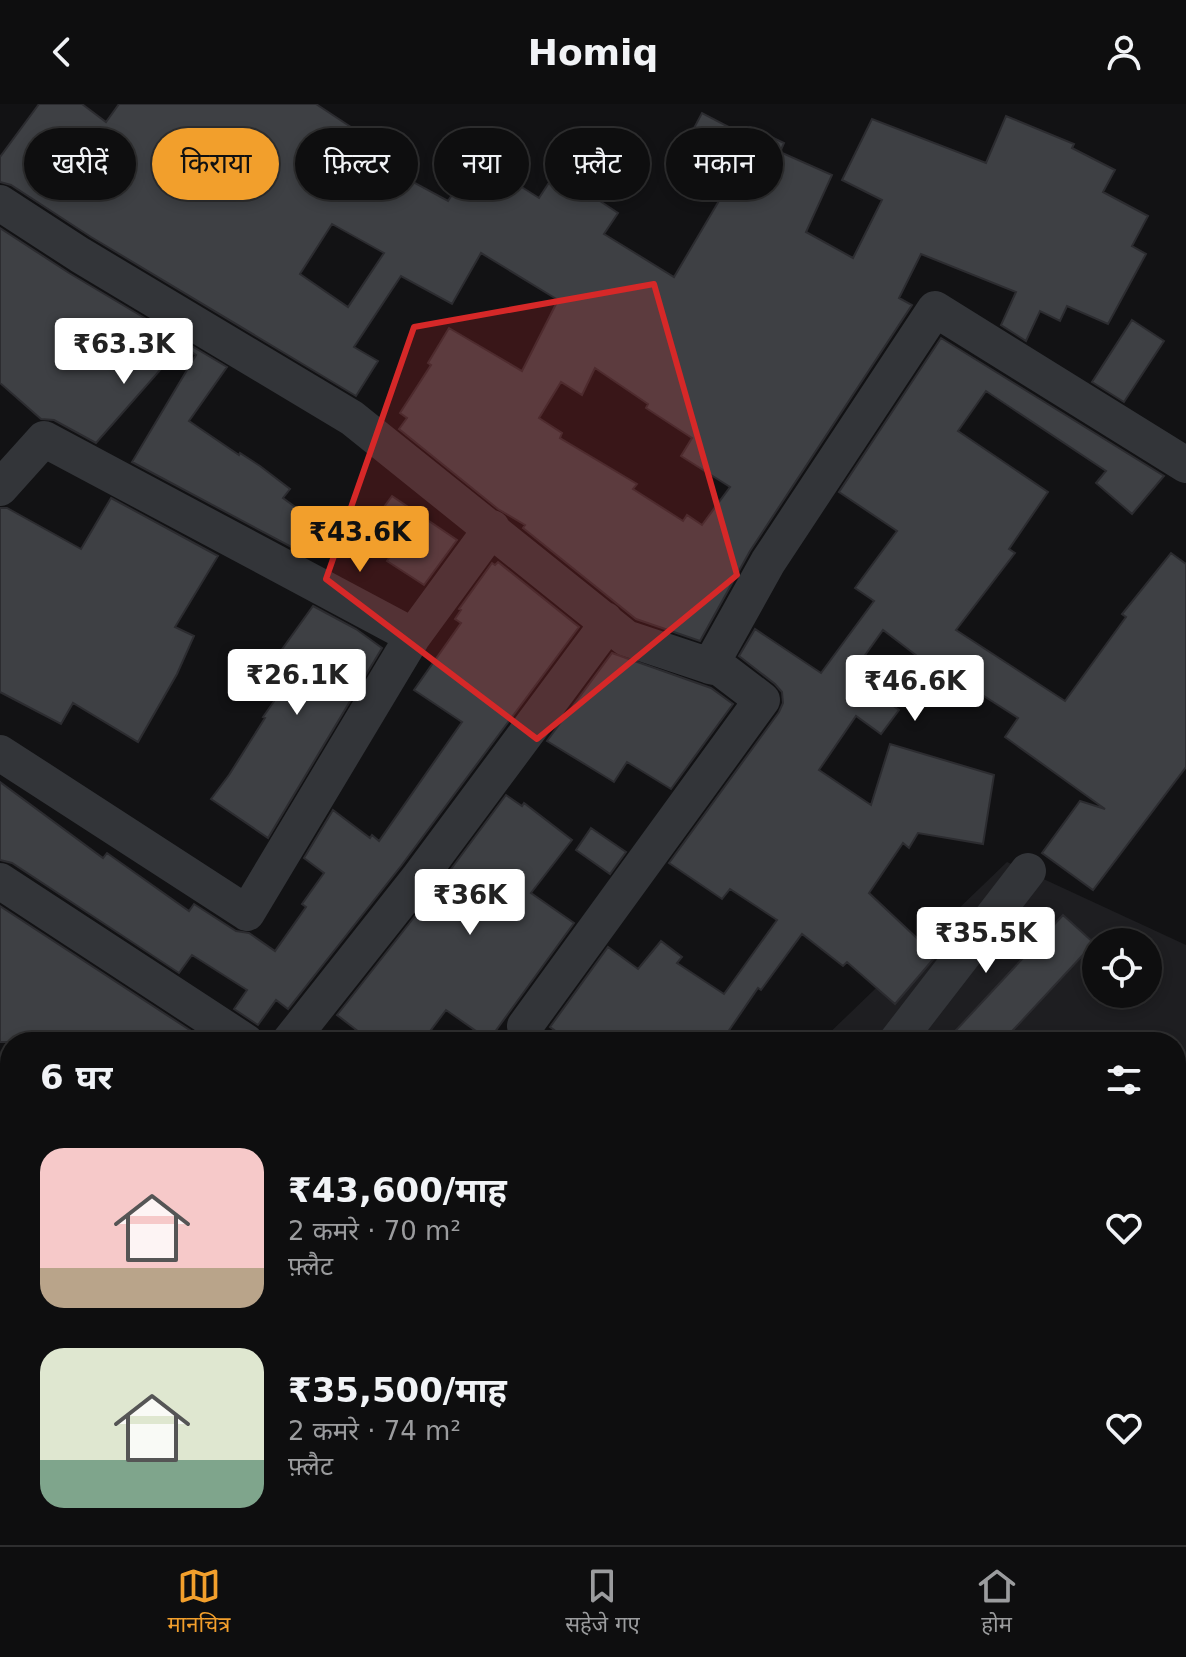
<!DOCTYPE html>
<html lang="hi">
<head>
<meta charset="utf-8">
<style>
  body { margin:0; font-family:"DejaVu Sans","Noto Sans Devanagari",sans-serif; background:#171718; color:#f1f3f6; height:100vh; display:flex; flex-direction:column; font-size:30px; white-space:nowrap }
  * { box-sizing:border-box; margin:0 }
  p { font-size:26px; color:#9b9c9e }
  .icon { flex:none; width:44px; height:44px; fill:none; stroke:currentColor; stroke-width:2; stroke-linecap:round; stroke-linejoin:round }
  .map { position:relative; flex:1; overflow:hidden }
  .drawer { position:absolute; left:0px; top:928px; width:1186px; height:514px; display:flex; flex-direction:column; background:#0e0e0f; border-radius:32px 32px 0 0; box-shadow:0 4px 12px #0003,0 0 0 2px #2e2e2f }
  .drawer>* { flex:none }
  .hud { position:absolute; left:24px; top:24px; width:1138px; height:72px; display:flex; gap:16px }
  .fabs { position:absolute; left:1082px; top:824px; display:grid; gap:16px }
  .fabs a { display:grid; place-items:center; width:80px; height:80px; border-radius:50%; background:#0e0e0f; box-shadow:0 4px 12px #0003,0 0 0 2px #2e2e2f; font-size:40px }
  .price { position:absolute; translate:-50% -68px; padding:0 18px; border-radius:8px; background:#fff; color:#222; font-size:26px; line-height:52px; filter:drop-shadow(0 2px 4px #0008) }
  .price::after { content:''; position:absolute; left:50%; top:48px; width:24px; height:18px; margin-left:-12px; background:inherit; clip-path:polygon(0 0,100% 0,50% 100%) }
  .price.active { background:#f29f2c; color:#111 }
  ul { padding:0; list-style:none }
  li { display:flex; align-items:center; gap:24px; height:200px; padding:0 40px }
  li span { display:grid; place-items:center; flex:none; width:224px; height:160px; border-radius:24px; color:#555 }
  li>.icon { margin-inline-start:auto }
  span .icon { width:96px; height:96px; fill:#fffc; stroke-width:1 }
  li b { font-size:34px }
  h2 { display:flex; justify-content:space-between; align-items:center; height:96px; padding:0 40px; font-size:34px }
  .pill { padding:0 28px; border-radius:36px; background:#0e0e0f; box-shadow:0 4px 12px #0003,0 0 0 2px #2e2e2f; font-size:28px; line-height:72px }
  .pill.active { background:#f29f2c; color:#111 }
  header { display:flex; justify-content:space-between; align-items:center; height:104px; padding:0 40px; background:#0e0e0f; font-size:36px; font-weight:700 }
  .dock { display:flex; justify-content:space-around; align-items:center; height:112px; border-top:2px solid #2e2e2f; background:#0e0e0f; font-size:22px; color:#9b9c9e }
  .dock a { display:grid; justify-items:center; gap:4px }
  .dock .active { color:#f29f2c }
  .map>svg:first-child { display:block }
</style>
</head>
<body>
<header><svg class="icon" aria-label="back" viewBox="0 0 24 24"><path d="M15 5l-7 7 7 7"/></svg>Homiq<svg class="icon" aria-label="person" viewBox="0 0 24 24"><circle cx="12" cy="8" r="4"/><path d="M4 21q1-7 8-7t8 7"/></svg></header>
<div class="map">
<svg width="1186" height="1441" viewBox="0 0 1186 1441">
  <rect width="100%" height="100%" fill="#121214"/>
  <path fill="#1e1e21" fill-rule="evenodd" d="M 1007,758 L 1186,841 L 1186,1441 L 307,1441 L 315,1432 L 1176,1432 L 1176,938 L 820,938 ZM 1096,838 L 1148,838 L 1148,890 L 1096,890 Z"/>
  <path fill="#293237" d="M 412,1432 L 975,1432 L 971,1441 L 403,1441 Z"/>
  <path fill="#3e4044" stroke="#2c2c30" stroke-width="2" fill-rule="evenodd" d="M 39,0 L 82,0 L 106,18 L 119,0 L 316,0 L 372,37 L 363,51 L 448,97 L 476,54 L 539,94 L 556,68 L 618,109 L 604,130 L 674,173 L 726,85 L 676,58 L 702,9 L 744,31 L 750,23 L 784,39 L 780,48 L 832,71 L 806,128 L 853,154 L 882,96 L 842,76 L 872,15 L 986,59 L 1006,12 L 1074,40 L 1072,44 L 1115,66 L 1103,88 L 1148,112 L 1132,142 L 1146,150 L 1108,220 L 1067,202 L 1060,217 L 1040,207 L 1026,237 L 1001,221 L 1016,188 L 921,150 L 899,194 L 912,201 L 750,447 L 700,537 L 636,515 L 523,424 L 525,421 L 498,405 L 399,325 L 407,314 L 400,309 L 431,261 L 428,259 L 449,224 L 522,267 L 558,196 L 481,149 L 452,200 L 401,172 L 354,243 L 378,257 L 356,292 L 91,133 L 11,81 L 0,78 L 0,53 ZM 332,120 L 384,149 L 348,203 L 300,170 ZM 595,264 L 648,300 L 646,304 L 692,334 L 681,352 L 730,383 L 702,421 L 687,411 L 683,417 L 633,385 L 637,380 L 560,334 L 562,329 L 539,314 L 561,278 L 582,291 Z
    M 0,124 L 69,169 L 227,263 L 189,317 L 239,351 L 240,349 L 260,362 L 290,385 L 283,394 L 317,419 L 297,446 L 132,358 L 196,251 L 182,241 L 96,339 L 54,316 L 41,315 L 0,279 Z
    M 1132,216 L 1164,237 L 1124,298 L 1092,278 Z
    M 941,234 L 1164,372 L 1132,410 L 1096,379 L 1106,367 L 986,287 L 958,327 L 1048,388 L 1009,445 L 1015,449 L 956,526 L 1065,597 L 1126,513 L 1122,510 L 1171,449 L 1186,460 L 1186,663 L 1093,786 L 1042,749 L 1080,697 L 1105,705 L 1005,633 L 1018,614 L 923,553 L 921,555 L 883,526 L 851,571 L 899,606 L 881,630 L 856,612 L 819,666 L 871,701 L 890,640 L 994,671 L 983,740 L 918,729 L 909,744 L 903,739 L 869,789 L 936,852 L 895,900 L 847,858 L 843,862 L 802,830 L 761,886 L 758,884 L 721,938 L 571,938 L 550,923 L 608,843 L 638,865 L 661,837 L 682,853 L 677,859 L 724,890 L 777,816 L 730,785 L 722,795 L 669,759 L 779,608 L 783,599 L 782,588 L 775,580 L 739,552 L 755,525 L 821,569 L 874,497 L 855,484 L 897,427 L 839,388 Z
    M 392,392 L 457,436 L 424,481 L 387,457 L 394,447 L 365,429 Z
    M 111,394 L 218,452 L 175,523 L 194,532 L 177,570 L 138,638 L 73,599 L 61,620 L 0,588 L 0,404 L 7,404 L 81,445 Z
    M 498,458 L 579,523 L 401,762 L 288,905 L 276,896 L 258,921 L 234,905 L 247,886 L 192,851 L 179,869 L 12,759 L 0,756 L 0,678 L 103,754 L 107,749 L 189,807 L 194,800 L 236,827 L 249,829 L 275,847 L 306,803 L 302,800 L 324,769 L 304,754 L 333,706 L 370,734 L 372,731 L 379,737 L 462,618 L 414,586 L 461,519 L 455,515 L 461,506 L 459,505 L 492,459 L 495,461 Z
    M 313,502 L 356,525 L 382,544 L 268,734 L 211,695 L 229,671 L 265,614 L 263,613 L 284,583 L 265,569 Z
    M 612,549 L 711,584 L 733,600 L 671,685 L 627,658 L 614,678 L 547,637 Z
    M 506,691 L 522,702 L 524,699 L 572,736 L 531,789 L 574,819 L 489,936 L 446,906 L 422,938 L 372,938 L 337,911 L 434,788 Z
    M 591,724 L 626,748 L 610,770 L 576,746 Z
    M 0,802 L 208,938 L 0,938 Z
    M 1063,811 L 1094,839 L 1002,938 L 945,938 Z"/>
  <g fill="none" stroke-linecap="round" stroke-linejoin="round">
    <path stroke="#333539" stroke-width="36" d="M 0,99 L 80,151 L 352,314 L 626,534 L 710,562
      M 0,384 L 44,335 L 413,532 L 247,809 L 0,649
      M 413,532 L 492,424
      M 0,777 L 246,938
      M 525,922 L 762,596 L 720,564 L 710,562 L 768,458 L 935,205 L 1186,361
      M 289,938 L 418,775 L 603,526 L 605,516
      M 896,938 L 1028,767
      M 0,1009 L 10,1016
      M 1176,1251 L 1180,1258 L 1186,1260
      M 346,1441 L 355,1432"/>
  </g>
  <path fill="#d62828" fill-opacity="0.2" stroke="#d62828" stroke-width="6" stroke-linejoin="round" d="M 654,180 L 737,471 L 537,635 L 326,475 L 414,223 Z"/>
</svg>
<div class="fabs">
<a><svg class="icon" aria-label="locate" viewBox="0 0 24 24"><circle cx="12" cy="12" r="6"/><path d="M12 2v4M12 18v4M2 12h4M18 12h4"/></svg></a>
</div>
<b class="price" style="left:124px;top:282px">₹63.3K</b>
<b class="price active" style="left:360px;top:470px">₹43.6K</b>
<b class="price" style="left:297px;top:613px">₹26.1K</b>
<b class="price" style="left:915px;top:619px">₹46.6K</b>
<b class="price" style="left:470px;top:833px">₹36K</b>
<b class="price" style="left:986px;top:871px">₹35.5K</b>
<div class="hud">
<a class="pill">खरीदें</a>
<a class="pill active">किराया</a>
<a class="pill">फ़िल्टर</a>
<a class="pill">नया</a>
<a class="pill">फ़्लैट</a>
<a class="pill">मकान</a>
</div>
<section class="drawer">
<h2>6 घर<svg class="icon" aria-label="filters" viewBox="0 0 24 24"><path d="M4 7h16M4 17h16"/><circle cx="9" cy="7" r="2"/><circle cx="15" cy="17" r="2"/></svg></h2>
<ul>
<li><span style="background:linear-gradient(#f6c9c9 75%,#b9a48a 0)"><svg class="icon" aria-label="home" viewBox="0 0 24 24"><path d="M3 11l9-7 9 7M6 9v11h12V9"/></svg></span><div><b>₹43,600/माह</b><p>2 कमरे · 70 m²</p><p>फ़्लैट</p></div><svg class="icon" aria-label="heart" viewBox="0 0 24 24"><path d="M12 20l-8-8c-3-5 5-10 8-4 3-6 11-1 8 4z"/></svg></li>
<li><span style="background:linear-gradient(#dfe7d0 70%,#7fa58c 0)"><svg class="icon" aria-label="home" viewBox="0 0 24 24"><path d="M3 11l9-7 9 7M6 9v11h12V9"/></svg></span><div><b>₹35,500/माह</b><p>2 कमरे · 74 m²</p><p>फ़्लैट</p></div><svg class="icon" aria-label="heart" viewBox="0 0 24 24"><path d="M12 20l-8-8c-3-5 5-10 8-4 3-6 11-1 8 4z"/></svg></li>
</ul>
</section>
</div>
<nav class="dock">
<a class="active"><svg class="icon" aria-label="map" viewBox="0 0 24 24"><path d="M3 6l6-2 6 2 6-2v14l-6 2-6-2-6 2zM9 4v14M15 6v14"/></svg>मानचित्र</a>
<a><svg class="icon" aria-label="saved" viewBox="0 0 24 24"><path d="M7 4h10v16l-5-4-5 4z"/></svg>सहेजे गए</a>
<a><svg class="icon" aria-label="home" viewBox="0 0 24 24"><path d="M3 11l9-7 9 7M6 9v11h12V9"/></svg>होम</a>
</nav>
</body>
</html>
